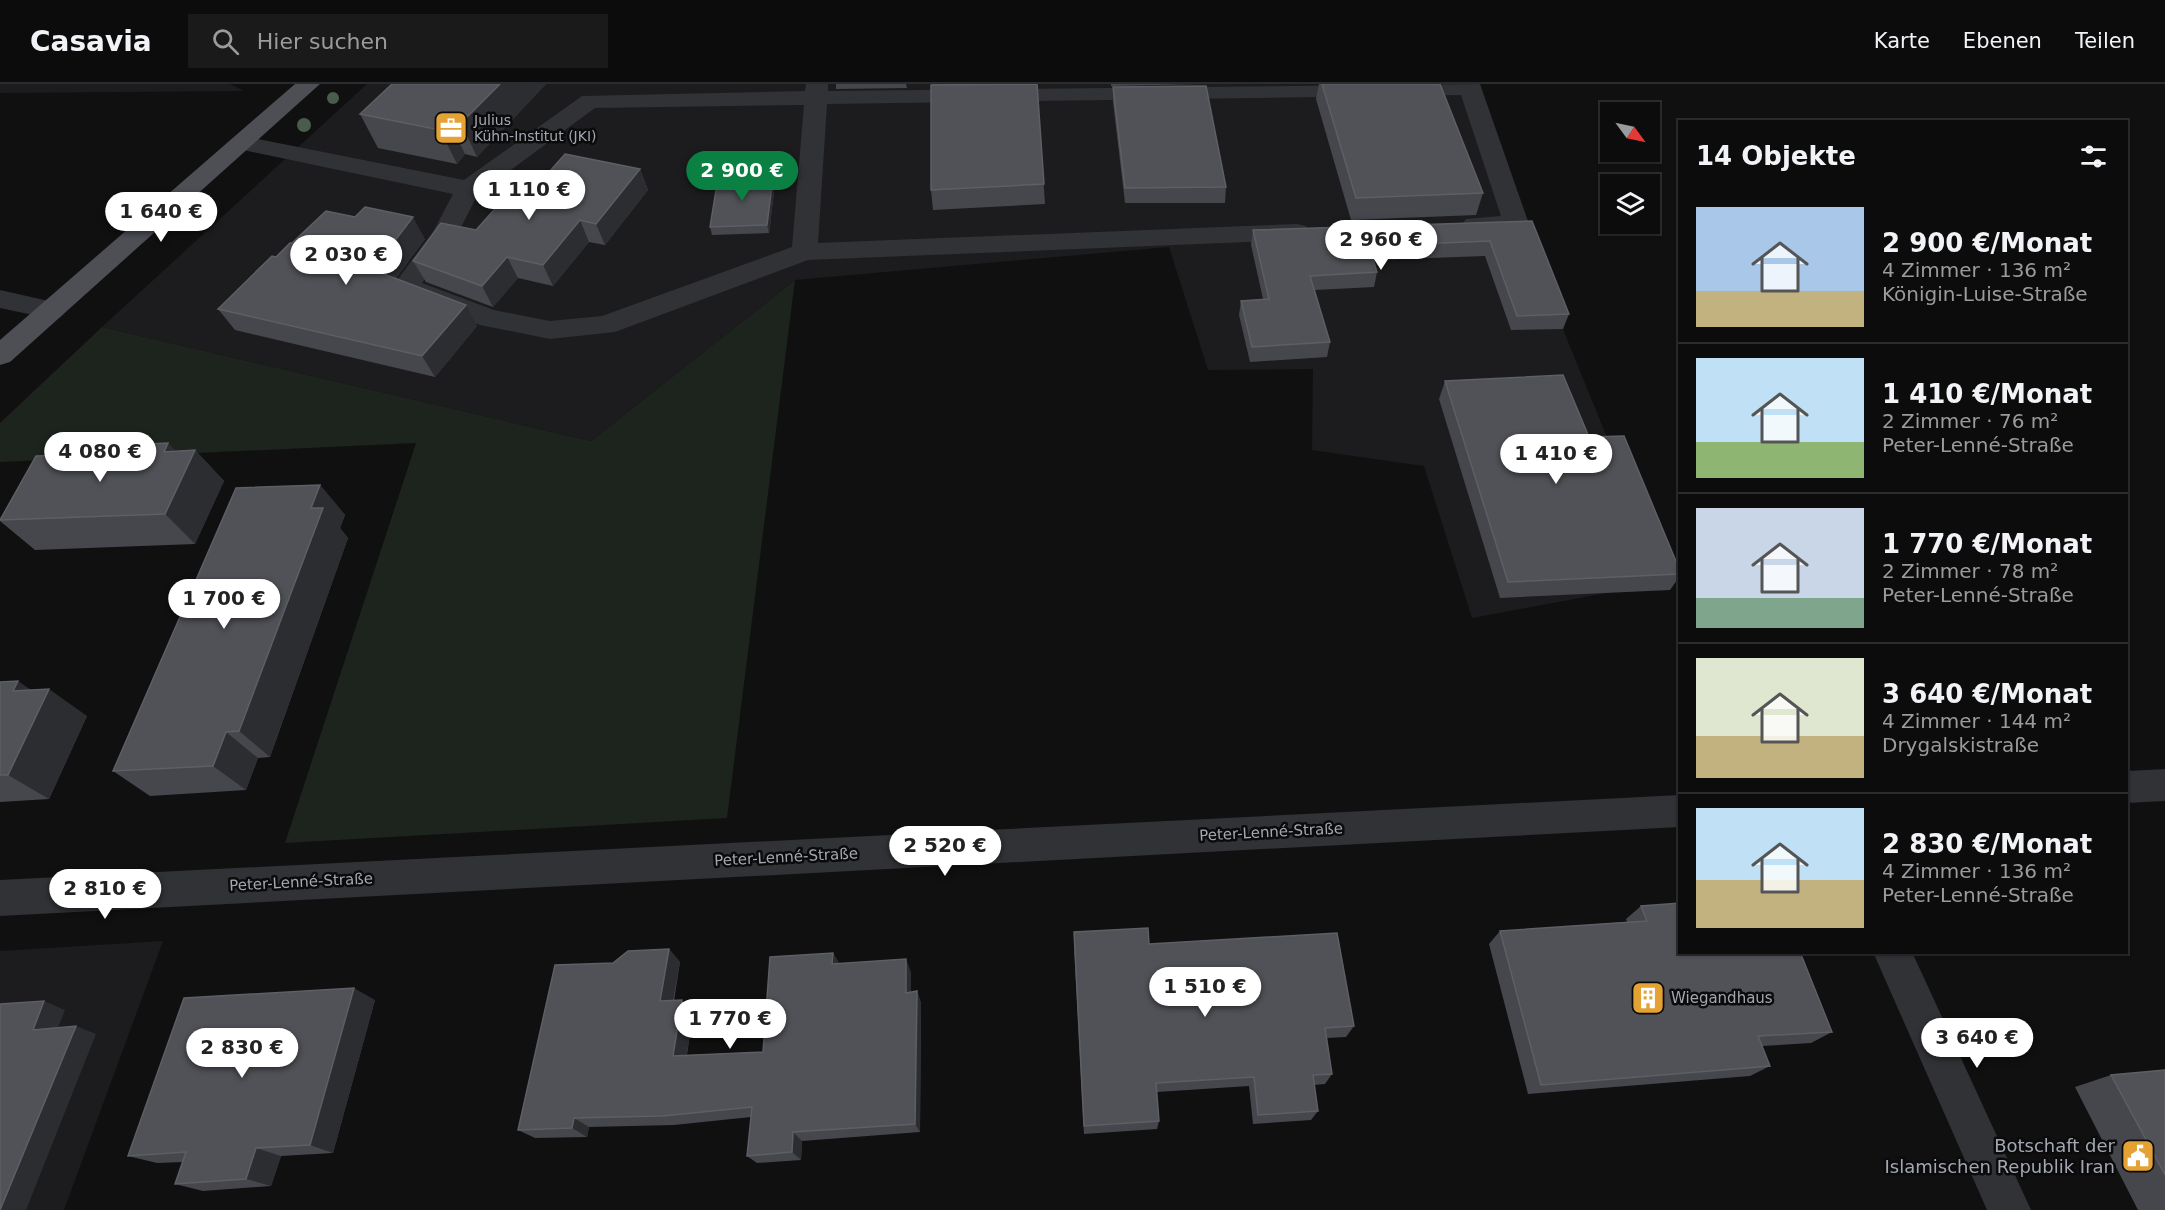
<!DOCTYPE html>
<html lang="de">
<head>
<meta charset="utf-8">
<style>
  body { margin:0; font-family:"DejaVu Sans",sans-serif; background:#1a1a1b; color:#f1f3f6; height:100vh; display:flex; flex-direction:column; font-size:22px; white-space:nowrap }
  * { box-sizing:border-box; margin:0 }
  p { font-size:20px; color:#9a9b9d }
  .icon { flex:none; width:33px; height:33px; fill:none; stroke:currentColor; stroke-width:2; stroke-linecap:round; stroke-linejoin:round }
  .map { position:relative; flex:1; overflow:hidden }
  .side { position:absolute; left:1678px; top:36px; width:450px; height:834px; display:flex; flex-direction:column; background:#0c0c0d; border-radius:0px; box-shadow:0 2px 4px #0004,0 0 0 2px #2c2c2e }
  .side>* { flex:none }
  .needle { width:39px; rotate:123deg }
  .fabs { position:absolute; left:1600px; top:18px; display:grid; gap:12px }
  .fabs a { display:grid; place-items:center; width:60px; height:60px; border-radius:0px; background:#0c0c0d; box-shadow:0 2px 4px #0004,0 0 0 2px #2c2c2e; font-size:30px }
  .price { position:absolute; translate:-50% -51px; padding:0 14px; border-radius:21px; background:#fff; color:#222; font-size:20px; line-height:39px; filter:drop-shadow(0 2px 3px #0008) }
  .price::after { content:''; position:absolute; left:50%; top:36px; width:18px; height:14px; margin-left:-9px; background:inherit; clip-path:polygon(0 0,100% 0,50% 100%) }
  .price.selected { background:#0b8043; color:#fff }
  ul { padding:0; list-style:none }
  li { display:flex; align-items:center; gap:18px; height:150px; padding:0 18px }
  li+li { border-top:2px solid #2c2c2e }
  li span { display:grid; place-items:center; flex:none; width:168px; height:120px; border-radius:0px; color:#555 }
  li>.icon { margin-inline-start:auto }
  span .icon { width:72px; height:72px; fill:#fffc; stroke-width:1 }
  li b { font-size:26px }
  h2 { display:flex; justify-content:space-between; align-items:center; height:72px; padding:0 18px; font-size:26px }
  header { display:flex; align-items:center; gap:36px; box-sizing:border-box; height:84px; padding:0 30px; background:#0c0c0d; border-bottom:2px solid #2c2c2e }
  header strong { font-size:28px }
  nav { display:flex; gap:33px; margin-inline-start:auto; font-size:21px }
  .search { width:420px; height:54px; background:#1a1a1b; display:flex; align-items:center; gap:15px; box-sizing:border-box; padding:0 21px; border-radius:0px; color:#9a9b9d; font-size:22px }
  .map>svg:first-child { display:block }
</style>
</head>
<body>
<header>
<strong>Casavia</strong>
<div class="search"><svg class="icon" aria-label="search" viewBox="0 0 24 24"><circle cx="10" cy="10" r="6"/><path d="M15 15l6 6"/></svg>Hier suchen</div>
<nav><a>Karte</a><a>Ebenen</a><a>Teilen</a></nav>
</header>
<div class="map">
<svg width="2165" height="1126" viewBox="0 0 2165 1126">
  <rect width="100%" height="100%" fill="#101011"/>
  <path fill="#1c1c1e" d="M 0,0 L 230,0 L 244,7 L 0,9 Z
    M 367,0 L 1463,0 L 1666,498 L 1472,534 L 1424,382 L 1312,366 L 1313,285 L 1208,286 L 1169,163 L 795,196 L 591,357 L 102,243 Z
    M 163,857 L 64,1126 L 0,1126 L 0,867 Z"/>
  <path fill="#1d231d" d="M 795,196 L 727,734 L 285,759 L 416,359 L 0,378 L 0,339 L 102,243 L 591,357 Z"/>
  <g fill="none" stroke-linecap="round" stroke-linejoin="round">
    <path fill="#313236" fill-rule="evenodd" d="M 806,0 L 828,0 L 828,7 L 1480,0 L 1529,140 L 1525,146 C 1507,150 1484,151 1466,147 L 1462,141 L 1466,135 L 1501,132 L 1461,11 L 827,20 L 818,159 L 1297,140 L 1306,142 L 1310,148 L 1306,154 L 1297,156 L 808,176 L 615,248 L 550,255 L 480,241 L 396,209 L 392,203 L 433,148 L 453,110 L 243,66 L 235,64 L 231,59 L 235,54 L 243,52 L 464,96 L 582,12 L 805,7 ZM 804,21 L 792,163 L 602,232 L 550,237 L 494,226 L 422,199 L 457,151 L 478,110 L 595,24 Z
      M 0,206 L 62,220 L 65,226 L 62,232 L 52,235 L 0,224 Z
      M 2165,685 L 2165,717 L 2127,719 L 2127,687 Z
      M 1680,711 L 1680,743 L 0,832 L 0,796 Z
      M 1873,868 L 1912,868 L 2031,1126 L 1987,1126 Z"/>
    <path fill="#4d4f55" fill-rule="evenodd" d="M 295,0 L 320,0 L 10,278 L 0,281 L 0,256 Z"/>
  </g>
  <g fill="#4a5c4b">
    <circle cx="333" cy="14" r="6"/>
    <circle cx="304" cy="41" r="7"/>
  </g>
  <path fill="#46474c" d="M 392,0 L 546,0 L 477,73 L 465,70 L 457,80 L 378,64 L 360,30 Z
    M 836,0 L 906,0 L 907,4 L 836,5 Z
    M 933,0 L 1037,0 L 1045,120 L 933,126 L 931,106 Z
    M 1111,0 L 1202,0 L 1111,2 Z
    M 1319,0 L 1440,0 L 1483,109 L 1476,131 L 1351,136 L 1316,15 Z
    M 1113,3 L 1226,103 L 1225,119 L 1125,119 L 1113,18 Z
    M 640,85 L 648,106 L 605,161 L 589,158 L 553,202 L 518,194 L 493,223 L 426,198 L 413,177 L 476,146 L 520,121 Z
    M 773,92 L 775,100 L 769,149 L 712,151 L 710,143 Z
    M 1532,137 L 1569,230 L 1563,245 L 1511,246 L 1485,172 L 1374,176 L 1377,188 L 1374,203 L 1315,206 L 1330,258 L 1327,273 L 1250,278 L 1239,231 L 1241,217 L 1263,215 L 1251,161 L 1253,146 Z
    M 425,155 L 396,194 L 477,242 L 435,293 L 235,246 L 218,225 L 276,173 L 292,159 Z
    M 1445,297 L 1589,353 L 1680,487 L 1680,492 L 1670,506 L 1500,514 L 1439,315 Z
    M 168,359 L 175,367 L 195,366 L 224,397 L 195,460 L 35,466 L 0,437 L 0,435 L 68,371 Z
    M 320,401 L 345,431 L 340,444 L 348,454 L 270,673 L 258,674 L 246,706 L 150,712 L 113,687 Z
    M 0,598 L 32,606 L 87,632 L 49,715 L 0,718 Z
    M 1641,822 L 1832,948 L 1811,959 L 1762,962 L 1770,982 L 1750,992 L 1528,1010 L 1489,860 L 1500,847 L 1627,838 L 1626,835 Z
    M 1149,860 L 1354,942 L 1346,953 L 1327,954 L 1332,990 L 1325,1000 L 1314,1001 L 1318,1027 L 1311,1036 L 1253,1040 L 1249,1002 L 1157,1008 L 1159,1037 L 1157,1045 L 1084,1050 L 1074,861 Z
    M 669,865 L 680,878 L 674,917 L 693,928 L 687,971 L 763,968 L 833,869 L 839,879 L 911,888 L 911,908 L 917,907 L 921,919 L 920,1048 L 802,1057 L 801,1076 L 757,1079 L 747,1072 L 751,1033 L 674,1041 L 589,1043 L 587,1053 L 535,1054 L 518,1046 L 613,879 Z
    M 375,916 L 333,1069 L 281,1072 L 271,1102 L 203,1107 L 175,1100 L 183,1078 L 157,1079 L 128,1072 Z
    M 2165,986 L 2165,1126 L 2138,1126 L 2075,1003 L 2111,991 Z"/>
  <path fill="#2c2d30" d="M 500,0 L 546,0 L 477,73 L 461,39 Z
    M 449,37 L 465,70 L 457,80 L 440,46 Z
    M 640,85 L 648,106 L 605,161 L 596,140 Z
    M 773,92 L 775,100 L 769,149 L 767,141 Z
    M 413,133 L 425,155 L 390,202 L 381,189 L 377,180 Z
    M 580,136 L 589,158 L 553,202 L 543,181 Z
    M 507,173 L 518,194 L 493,223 L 482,202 Z
    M 466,221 L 477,242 L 435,293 L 422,272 Z
    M 168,359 L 188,381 L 195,366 L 224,397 L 195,460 L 165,430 L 164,368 Z
    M 320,401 L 345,431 L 340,444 L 348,454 L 270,673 L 239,647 L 311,424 Z
    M 18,597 L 44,615 L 49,605 L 87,632 L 49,715 L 8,691 L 13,607 Z
    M 226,648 L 258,674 L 246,706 L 213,682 Z
    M 669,865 L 680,878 L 671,928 L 660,917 Z
    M 833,869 L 840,881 L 832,880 Z
    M 906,875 L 911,888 L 911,920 L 906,909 Z
    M 354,904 L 375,916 L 333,1069 L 310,1061 Z
    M 917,907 L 921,919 L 920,1048 L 915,1040 Z
    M 682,916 L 693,928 L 685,982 L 673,972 Z
    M 44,917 L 65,926 L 54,954 L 33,946 Z
    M 76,942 L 96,950 L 26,1126 L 0,1126 Z
    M 574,1034 L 589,1043 L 587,1053 L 572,1044 Z
    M 793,1048 L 802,1057 L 801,1076 L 792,1068 Z
    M 256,1064 L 281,1072 L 271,1102 L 246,1095 Z"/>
  <path fill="#505257" stroke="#5d5f65" stroke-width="1.5" d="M 392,0 L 500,0 L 461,39 L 449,37 L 440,46 L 360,30 Z
    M 1037,0 L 1044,100 L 931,106 L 931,1 Z
    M 1322,0 L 1440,0 L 1483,109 L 1356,114 Z
    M 1206,2 L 1226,103 L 1125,104 L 1113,3 Z
    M 565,70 L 640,85 L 596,140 L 580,136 L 543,181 L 507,173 L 482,202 L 413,177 L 441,139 L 476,146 L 502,117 L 520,121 Z
    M 773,92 L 767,141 L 710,143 L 718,94 Z
    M 365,123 L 413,133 L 377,180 L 381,189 L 466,221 L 422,272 L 218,225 L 272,172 L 276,173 L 290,159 L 292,159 L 326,127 L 355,133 Z
    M 1532,137 L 1569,230 L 1517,232 L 1490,157 L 1369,162 L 1377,188 L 1310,192 L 1330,258 L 1252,263 L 1241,217 L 1269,215 L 1253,146 Z
    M 1563,291 L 1589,353 L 1624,352 L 1680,487 L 1680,490 L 1508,498 L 1445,297 Z
    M 168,359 L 164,368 L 195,366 L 165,430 L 0,436 L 36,372 L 68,371 L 72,363 Z
    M 320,401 L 311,424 L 323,424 L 239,647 L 226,648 L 213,682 L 113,687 L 236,404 Z
    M 18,597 L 13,607 L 49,605 L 8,691 L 0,691 L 0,598 Z
    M 1680,819 L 1680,868 L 1800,868 L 1832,948 L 1758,952 L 1770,982 L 1541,1001 L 1500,847 L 1647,837 L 1641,822 Z
    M 1148,844 L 1149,860 L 1337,849 L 1354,942 L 1325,944 L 1332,990 L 1313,991 L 1318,1027 L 1258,1031 L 1254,993 L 1156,999 L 1159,1037 L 1084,1042 L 1074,848 Z
    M 669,865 L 660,917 L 682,916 L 673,972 L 763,968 L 770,873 L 833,869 L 832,880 L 906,875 L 906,909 L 917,907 L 915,1040 L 793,1048 L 792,1068 L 747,1072 L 752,1023 L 662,1032 L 574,1034 L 572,1044 L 518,1046 L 555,881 L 613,879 L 628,867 Z
    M 354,904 L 310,1061 L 256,1064 L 246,1095 L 175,1100 L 186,1068 L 128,1072 L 184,914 Z
    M 44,917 L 33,946 L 76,942 L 0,1126 L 0,920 Z
    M 2165,986 L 2165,1091 L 2111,991 Z"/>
  <defs>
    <g id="office-square" transform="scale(1.725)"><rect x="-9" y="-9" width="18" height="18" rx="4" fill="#e4a235" stroke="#0b0b0c"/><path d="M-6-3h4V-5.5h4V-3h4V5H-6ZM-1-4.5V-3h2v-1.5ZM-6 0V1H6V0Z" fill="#fff"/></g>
    <g id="building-square" transform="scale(1.725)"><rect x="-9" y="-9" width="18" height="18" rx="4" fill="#e4a235" stroke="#0b0b0c"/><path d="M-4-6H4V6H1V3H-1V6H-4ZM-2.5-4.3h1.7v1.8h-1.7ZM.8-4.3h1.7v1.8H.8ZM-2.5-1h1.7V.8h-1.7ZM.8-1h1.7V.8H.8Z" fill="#fff"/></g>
    <g id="civic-square" transform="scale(1.725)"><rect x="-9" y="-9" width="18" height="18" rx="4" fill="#e4a235" stroke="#0b0b0c"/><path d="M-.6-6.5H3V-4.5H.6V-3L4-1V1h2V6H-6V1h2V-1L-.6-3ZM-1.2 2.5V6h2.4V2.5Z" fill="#fff"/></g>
  </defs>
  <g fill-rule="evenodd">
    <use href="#office-square" x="451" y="44"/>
    <use href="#building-square" x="1648" y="914"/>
    <use href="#civic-square" x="2138" y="1072"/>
  </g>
  <g text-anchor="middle" stroke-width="5" stroke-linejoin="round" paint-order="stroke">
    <g font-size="14" fill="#a2a7b1" stroke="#0b0b0c" text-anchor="start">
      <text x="474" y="41">Julius<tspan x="474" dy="16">Kühn-Institut (JKI)</tspan></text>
    </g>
    <g font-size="15" fill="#a2a7b1" stroke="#0b0b0c">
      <text transform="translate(1271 748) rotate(-3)" y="5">Peter-Lenné-Straße</text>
      <text transform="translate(786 773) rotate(-3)" y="5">Peter-Lenné-Straße</text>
      <text transform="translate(301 798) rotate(-3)" y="5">Peter-Lenné-Straße</text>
    </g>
    <g font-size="15" fill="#a2a7b1" stroke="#0b0b0c" text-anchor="start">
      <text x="1671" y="919">Wiegandhaus</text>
    </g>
    <g font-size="18" fill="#a2a7b1" stroke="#0b0b0c" text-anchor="end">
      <text x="2115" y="1068">Botschaft der<tspan x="2115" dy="21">Islamischen Republik Iran</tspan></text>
    </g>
  </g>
</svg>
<div class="fabs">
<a><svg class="needle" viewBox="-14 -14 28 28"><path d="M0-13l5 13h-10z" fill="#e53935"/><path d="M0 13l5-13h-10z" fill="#9a9b9d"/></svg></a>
<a><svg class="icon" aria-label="layers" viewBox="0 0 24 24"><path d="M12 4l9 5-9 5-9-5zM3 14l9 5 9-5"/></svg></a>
</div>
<b class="price selected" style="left:742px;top:118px">2 900 €</b>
<b class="price" style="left:529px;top:137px">1 110 €</b>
<b class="price" style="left:161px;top:159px">1 640 €</b>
<b class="price" style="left:1381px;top:187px">2 960 €</b>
<b class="price" style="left:346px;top:202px">2 030 €</b>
<b class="price" style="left:100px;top:399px">4 080 €</b>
<b class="price" style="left:1556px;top:401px">1 410 €</b>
<b class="price" style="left:224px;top:546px">1 700 €</b>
<b class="price" style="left:945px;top:793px">2 520 €</b>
<b class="price" style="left:105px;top:836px">2 810 €</b>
<b class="price" style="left:1205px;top:934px">1 510 €</b>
<b class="price" style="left:730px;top:966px">1 770 €</b>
<b class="price" style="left:1977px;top:985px">3 640 €</b>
<b class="price" style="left:242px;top:995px">2 830 €</b>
<section class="side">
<h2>14 Objekte<svg class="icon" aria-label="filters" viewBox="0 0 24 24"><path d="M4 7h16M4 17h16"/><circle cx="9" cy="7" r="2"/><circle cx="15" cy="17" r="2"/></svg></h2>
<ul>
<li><span style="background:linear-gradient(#a9c7e8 70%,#c2b280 0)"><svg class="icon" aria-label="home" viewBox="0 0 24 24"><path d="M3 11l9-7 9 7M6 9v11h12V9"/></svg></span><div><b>2 900 €/Monat</b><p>4 Zimmer · 136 m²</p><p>Königin-Luise-Straße</p></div></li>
<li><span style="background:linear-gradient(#bfe0f5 70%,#8fb573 0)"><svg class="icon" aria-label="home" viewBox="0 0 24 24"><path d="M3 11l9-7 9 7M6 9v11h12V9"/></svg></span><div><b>1 410 €/Monat</b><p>2 Zimmer · 76 m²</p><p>Peter-Lenné-Straße</p></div></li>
<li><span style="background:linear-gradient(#c9d6e8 75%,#7fa58c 0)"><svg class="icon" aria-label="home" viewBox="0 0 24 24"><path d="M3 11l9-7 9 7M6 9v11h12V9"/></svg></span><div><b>1 770 €/Monat</b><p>2 Zimmer · 78 m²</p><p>Peter-Lenné-Straße</p></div></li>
<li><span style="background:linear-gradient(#dfe7d0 65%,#c2b280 0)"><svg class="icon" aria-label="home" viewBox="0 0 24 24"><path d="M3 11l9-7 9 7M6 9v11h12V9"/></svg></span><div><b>3 640 €/Monat</b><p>4 Zimmer · 144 m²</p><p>Drygalskistraße</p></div></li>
<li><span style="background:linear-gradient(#bfe0f5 60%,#c2b280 0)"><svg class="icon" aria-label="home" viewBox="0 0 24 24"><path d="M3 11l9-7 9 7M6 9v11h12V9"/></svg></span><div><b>2 830 €/Monat</b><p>4 Zimmer · 136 m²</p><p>Peter-Lenné-Straße</p></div></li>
</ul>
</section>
</div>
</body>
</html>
